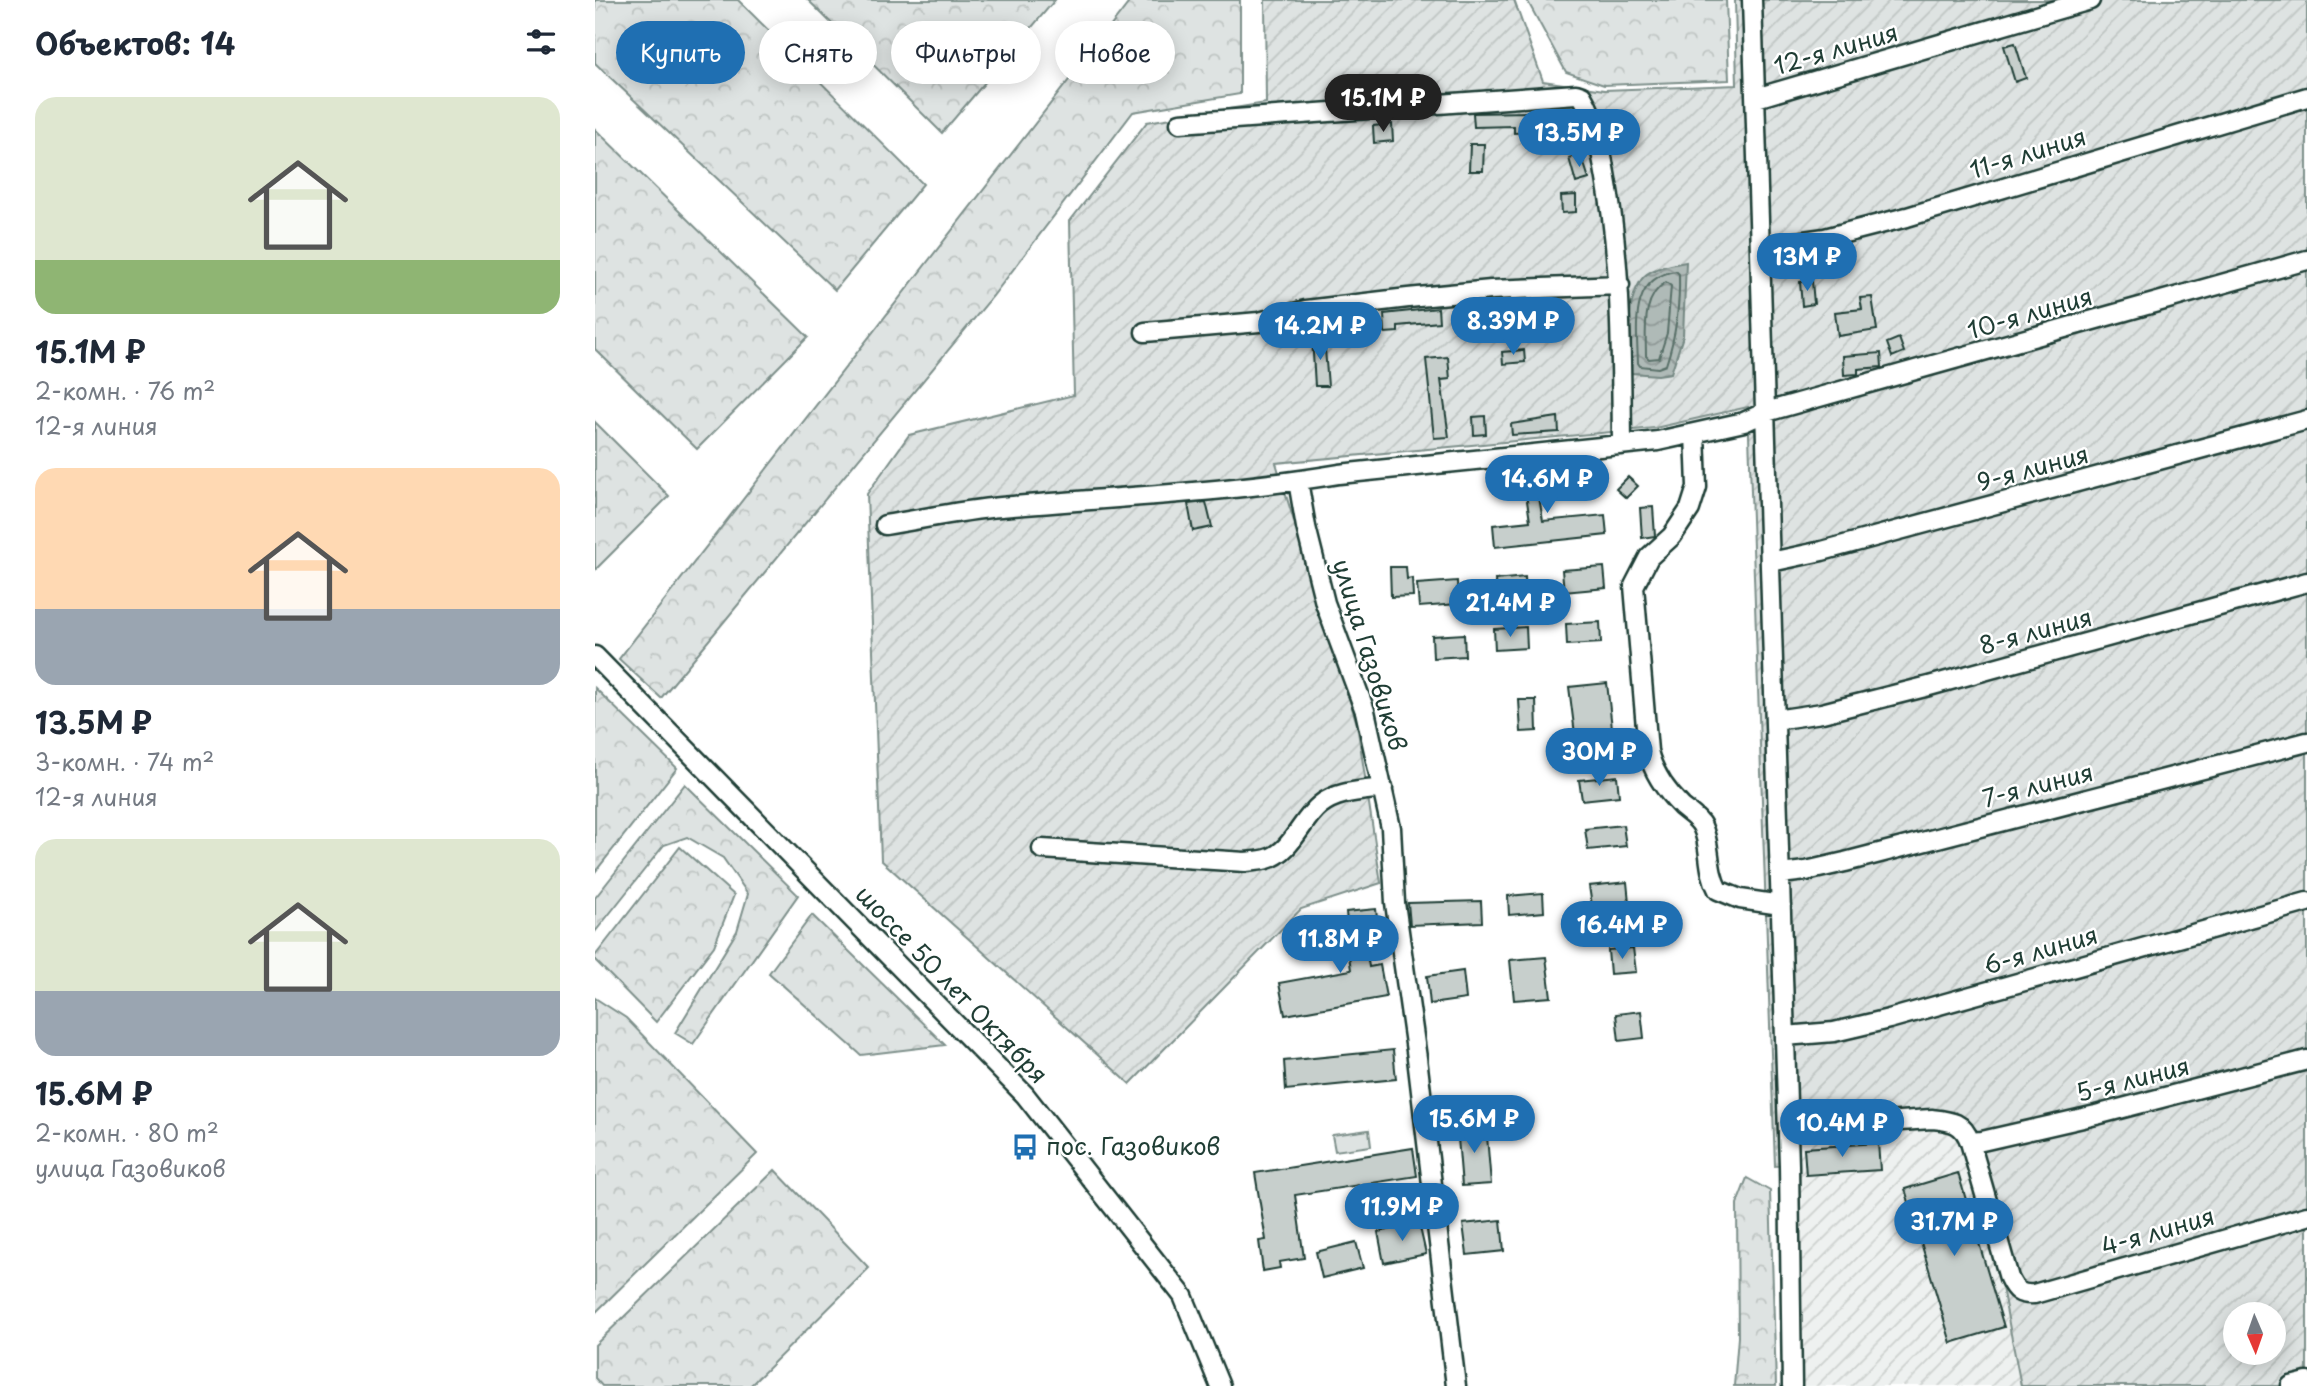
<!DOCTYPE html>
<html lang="ru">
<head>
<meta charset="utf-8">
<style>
  body { margin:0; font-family:"Playpen Sans",sans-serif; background:#f2f2f3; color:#1f2937; height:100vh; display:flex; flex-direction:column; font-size:26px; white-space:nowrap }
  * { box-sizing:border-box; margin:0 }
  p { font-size:23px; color:#747a83 }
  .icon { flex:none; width:38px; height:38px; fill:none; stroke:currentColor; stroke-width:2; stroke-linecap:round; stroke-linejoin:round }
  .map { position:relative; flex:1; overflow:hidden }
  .drawer { display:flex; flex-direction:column; background:#fff; width:595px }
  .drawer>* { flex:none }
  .guide { position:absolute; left:21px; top:21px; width:665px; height:63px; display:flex; gap:14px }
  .needle { width:46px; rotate:178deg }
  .fabs { position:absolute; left:1628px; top:1302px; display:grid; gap:14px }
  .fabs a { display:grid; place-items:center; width:63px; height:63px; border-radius:50%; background:#fff; box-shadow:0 4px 18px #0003; font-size:35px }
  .price { position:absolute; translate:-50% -60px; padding:0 16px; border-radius:24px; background:#1f6fb2; color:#fff; font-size:23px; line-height:46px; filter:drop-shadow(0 2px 4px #0008) }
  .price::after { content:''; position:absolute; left:50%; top:42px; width:21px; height:16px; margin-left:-10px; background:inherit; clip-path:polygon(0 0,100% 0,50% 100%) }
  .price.selected { background:#222; color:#fff }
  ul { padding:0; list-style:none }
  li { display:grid; align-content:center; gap:14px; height:371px; padding:0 35px }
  li span { display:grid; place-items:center; height:217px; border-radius:21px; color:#555 }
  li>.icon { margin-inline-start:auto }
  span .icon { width:126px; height:126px; fill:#fffc; stroke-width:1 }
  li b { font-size:30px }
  h2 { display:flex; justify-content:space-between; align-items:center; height:84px; padding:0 35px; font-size:30px }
  .pill { padding:0 24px; border-radius:32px; background:#fff; box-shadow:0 4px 18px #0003; font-size:24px; line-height:63px }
  .pill.selected { background:#1f6fb2; color:#fff }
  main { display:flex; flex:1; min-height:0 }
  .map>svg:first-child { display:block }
</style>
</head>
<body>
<main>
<section class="drawer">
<h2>Объектов: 14<svg class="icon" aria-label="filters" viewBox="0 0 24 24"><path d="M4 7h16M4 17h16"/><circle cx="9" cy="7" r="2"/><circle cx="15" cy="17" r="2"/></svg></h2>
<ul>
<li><span style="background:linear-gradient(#dfe7d0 75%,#8fb573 0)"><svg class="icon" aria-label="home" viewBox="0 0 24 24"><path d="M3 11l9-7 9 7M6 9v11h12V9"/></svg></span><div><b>15.1M ₽</b><p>2-комн. · 76 m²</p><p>12-я линия</p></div></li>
<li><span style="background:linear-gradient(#ffd9b3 65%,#9aa5b1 0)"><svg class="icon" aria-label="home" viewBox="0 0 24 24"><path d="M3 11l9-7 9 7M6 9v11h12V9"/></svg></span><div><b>13.5M ₽</b><p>3-комн. · 74 m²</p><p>12-я линия</p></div></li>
<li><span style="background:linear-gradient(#dfe7d0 70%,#9aa5b1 0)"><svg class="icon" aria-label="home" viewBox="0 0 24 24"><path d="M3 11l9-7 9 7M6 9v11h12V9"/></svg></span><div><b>15.6M ₽</b><p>2-комн. · 80 m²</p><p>улица Газовиков</p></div></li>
</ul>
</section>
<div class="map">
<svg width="1712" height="1386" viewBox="0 0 1712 1386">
  <defs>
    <pattern id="industrial-furrows" width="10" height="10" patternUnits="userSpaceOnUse" patternTransform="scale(1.75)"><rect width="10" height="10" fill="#eef1f0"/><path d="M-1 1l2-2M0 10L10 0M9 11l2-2" fill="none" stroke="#ccd0ce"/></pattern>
    <pattern id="forest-crowns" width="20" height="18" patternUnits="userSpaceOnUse" patternTransform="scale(1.75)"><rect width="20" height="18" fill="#dee3e2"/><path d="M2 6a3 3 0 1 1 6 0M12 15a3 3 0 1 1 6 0" fill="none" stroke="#bec4c2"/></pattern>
    <pattern id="garden-furrows" width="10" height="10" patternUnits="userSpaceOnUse" patternTransform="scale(1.75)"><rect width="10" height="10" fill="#dee3e2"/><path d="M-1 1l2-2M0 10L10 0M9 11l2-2" fill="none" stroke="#bec4c2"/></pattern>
    <pattern id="water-waves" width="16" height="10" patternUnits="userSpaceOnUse" patternTransform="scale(1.75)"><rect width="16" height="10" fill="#afbab7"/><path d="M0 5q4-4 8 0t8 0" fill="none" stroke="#8e9896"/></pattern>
  </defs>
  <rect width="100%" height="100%" fill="#fff"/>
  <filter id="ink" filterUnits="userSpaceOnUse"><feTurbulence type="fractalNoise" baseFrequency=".0143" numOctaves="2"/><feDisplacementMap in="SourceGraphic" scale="14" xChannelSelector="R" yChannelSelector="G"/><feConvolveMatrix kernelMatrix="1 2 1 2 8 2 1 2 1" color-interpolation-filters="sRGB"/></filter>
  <g filter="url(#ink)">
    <path fill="url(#industrial-furrows)" d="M 1376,1127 L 1426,1386 L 1203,1386 L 1201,1134 Z"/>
    <path fill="url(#forest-crowns)" stroke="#7e908b" stroke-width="2" d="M 0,0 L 143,0 L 328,184 L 240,290 L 0,63 Z
      M 213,0 L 460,0 L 347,133 Z
      M 536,0 L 645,0 L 645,94 L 538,112 L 398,296 L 66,698 L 24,659 Z
      M 932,0 L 1131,0 L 1134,80 L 1009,85 L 971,72 Z
      M 0,129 L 213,337 L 102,449 L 0,349 Z
      M 0,422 L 74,496 L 0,570 Z
      M 0,688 L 82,768 L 0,872 Z
      M 90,784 L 203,895 L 98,1044 L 80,1033 L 142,931 L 153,894 L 128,858 L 92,837 L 69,845 L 0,932 L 0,898 Z
      M 85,847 L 139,895 L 119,946 L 61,1022 L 0,960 L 0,956 Z
      M 217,915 L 350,1045 L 266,1055 L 174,973 Z
      M 0,998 L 31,1018 L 162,1154 L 0,1313 Z
      M 180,1170 L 274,1268 L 155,1386 L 7,1386 L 0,1378 L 0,1345 Z
      M 1152,1178 L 1175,1191 L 1181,1386 L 1139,1386 L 1143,1337 L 1142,1204 Z"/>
    <path fill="#dee3e2" stroke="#7e908b" stroke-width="2" d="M 774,1130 L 776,1146 L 740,1151 L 737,1135 Z"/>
    <path fill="url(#garden-furrows)" stroke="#7e908b" stroke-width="2" fill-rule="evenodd" d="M 670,0 L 919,0 L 948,81 L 1009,90 L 1142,85 L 1140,0 L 1712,0 L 1712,1386 L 1426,1386 L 1376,1127 L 1193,1134 L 1194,1165 L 1180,1166 L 1153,407 L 1060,428 L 681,463 L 762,724 L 786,883 L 706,909 L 535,1084 L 286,860 L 272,494 L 314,435 L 479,395 L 475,221 L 552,122 L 671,103 ZM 1640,1314 L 1678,1314 L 1678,1353 L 1640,1353 Z"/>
    <path fill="url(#water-waves)" stroke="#758883" stroke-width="2" d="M 1091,262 L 1088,336 L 1076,373 L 1063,375 L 1036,373 C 1035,344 1029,306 1046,280 C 1055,267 1077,265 1091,262 Z"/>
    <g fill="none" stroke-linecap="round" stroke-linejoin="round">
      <path stroke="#596f68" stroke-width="2" d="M 1081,271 L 1084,274 C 1085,306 1081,335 1071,365 L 1063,368 L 1045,366 L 1043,363 C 1042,327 1034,278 1081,271 Z
        M 1071,282 L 1076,286 L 1072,333 L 1064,358 L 1054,359 L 1051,356 C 1051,330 1046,298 1071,282 Z"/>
    </g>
    <path fill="#c7cfcc" stroke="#1f3d34" stroke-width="2" d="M 1420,43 L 1431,78 L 1420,82 L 1409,46 Z
      M 932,112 L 933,132 L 919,133 L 919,126 L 879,127 L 878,113 Z
      M 797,124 L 798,141 L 779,143 L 778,126 Z
      M 875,144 L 889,144 L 888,171 L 874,171 Z
      M 986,154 L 994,179 L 981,183 L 974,158 Z
      M 981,195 L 981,212 L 967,213 L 966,196 Z
      M 1217,281 L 1219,304 L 1207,306 L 1205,282 Z
      M 1277,297 L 1282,330 L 1243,336 L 1240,312 L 1267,309 L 1265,298 Z
      M 843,308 L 844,322 L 803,326 L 803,332 L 790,333 L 789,314 Z
      M 754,322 L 755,337 L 741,338 L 741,323 Z
      M 717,337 L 729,337 L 733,386 L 720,386 Z
      M 1304,338 L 1309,352 L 1297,357 L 1292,343 Z
      M 929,350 L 930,362 L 908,364 L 907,352 Z
      M 1286,353 L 1287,367 L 1263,369 L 1263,374 L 1249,375 L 1248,356 Z
      M 853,357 L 855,379 L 846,380 L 854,437 L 839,438 L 831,359 Z
      M 890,416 L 891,434 L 879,435 L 878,417 Z
      M 963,417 L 964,432 L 917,435 L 916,424 Z
      M 940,465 L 941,477 L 974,469 L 979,488 L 944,497 L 948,521 L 1010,515 L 1012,535 L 900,547 L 898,525 L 935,521 L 927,467 Z
      M 1033,477 L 1043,486 L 1031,498 L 1021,489 Z
      M 611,502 L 617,527 L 598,531 L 593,504 Z
      M 1058,507 L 1060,536 L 1047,538 L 1045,508 Z
      M 795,567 L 811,567 L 812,579 L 817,578 L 818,596 L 796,597 Z
      M 1009,567 L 1011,588 L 969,592 L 967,570 Z
      M 930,577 L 931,593 L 902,596 L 900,580 Z
      M 862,581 L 863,604 L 824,607 L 822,584 Z
      M 1005,622 L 1006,643 L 972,645 L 971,624 Z
      M 931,627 L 932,648 L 900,650 L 899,629 Z
      M 869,634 L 870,656 L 838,658 L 837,636 Z
      M 1012,683 L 1019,746 L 982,750 L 974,687 Z
      M 924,700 L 941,700 L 942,731 L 926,732 Z
      M 1022,776 L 1024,796 L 987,800 L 984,780 Z
      M 1028,825 L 1031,846 L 993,850 L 990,829 Z
      M 1032,882 L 1034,902 L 997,906 L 994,886 Z
      M 948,893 L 949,912 L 914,915 L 913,896 Z
      M 886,901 L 887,922 L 815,925 L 813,903 Z
      M 781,909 L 783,928 L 768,929 L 774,967 L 785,965 L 791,997 L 690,1015 L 684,983 L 756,970 L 751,933 L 753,933 L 751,912 Z
      M 1038,948 L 1041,972 L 1015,974 L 1013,950 Z
      M 951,957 L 956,997 L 919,1000 L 915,960 Z
      M 868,971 L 871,999 L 835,1004 L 832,976 Z
      M 1046,1011 L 1049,1038 L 1024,1041 L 1021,1014 Z
      M 798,1050 L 801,1079 L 691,1090 L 689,1061 Z
      M 891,1124 L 896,1184 L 867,1186 L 862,1126 Z
      M 1283,1143 L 1285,1170 L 1211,1175 L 1209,1148 Z
      M 818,1148 L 822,1176 L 700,1195 L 709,1258 L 684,1262 L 685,1268 L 668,1271 L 664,1241 L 671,1240 L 660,1173 Z
      M 1363,1173 L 1409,1327 L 1356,1343 L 1310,1189 Z
      M 906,1220 L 909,1251 L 872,1255 L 868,1224 Z
      M 824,1223 L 831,1254 L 789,1263 L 783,1232 Z
      M 761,1242 L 768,1268 L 727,1278 L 721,1252 Z"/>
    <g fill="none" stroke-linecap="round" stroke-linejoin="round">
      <g stroke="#1f3d34" stroke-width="23">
        <path id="minor" d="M 1157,0 L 1194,1165 L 1197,1386
          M 1161,98 L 1495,0
          M 585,123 L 981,94 L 987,96 C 1001,120 1005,146 1010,173 C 1027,263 1026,353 1027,445
          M 1166,247 L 1230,238 L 1312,217 L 1712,97
          M 550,332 L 664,322 L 711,310 L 813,298 L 896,290 L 1025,285
          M 1100,433 L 1102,487 L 1095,509 L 1077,536 L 1054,557 L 1039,586 L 1053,751 C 1058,772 1071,791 1087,807 C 1094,813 1103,818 1107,826 C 1117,847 1111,868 1123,890 L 1145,899 L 1186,905
          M 703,481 L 711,527 L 730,603 L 770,711 L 796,828 L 800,903 L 822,1058 L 861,1386
          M 290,525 C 328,519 367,510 406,507 C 519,497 632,493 744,474 L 1063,441 L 1149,422 L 1171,412 L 1712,260
          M 1176,562 L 1227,551 L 1712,420
          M 0,656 L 430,1095 L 588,1296 L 625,1386
          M 1180,720 L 1227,713 L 1334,686 L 1712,582
          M 447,849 L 650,862 C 657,861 665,861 672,859 C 697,852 706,820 725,805 C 742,791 767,791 788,788
          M 1185,874 L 1211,871 L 1250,862 L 1712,742
          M 1190,1036 L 1239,1032 L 1294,1019 L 1712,902
          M 1193,1128 L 1337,1119 C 1356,1121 1368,1122 1375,1142 L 1414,1278 C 1420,1291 1425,1295 1439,1294 L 1712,1216
          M 1375,1142 L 1387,1141 L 1501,1115 L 1712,1060
          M 1696,1386 L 1712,1382"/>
      </g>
      <use href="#minor" stroke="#fff" stroke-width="18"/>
    </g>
  </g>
  <defs>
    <g id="bus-bare" transform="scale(2.1)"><path d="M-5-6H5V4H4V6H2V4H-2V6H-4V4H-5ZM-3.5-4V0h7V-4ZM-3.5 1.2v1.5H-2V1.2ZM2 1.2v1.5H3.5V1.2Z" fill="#1f6fb2" stroke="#fff" stroke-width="2.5" paint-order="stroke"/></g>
  </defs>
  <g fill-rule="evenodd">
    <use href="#bus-bare" x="430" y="1147"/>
  </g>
  <g text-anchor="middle" stroke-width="5" stroke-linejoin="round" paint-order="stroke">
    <g font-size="24" fill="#1f3d34" stroke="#fff">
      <text transform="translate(1241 50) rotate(-16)" y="8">12-я линия</text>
      <text transform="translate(1433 154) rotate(-17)" y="8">11-я линия</text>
      <text transform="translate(1435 314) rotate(-16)" y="8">10-я линия</text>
      <text transform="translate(1438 469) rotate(-15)" y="8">9-я линия</text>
      <text transform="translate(1441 632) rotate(-15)" y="8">8-я линия</text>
      <text transform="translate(774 655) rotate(73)" y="8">улица Газовиков</text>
      <text transform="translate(1443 786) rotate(-14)" y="8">7-я линия</text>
      <text transform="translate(1446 951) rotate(-16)" y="8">6-я линия</text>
      <text transform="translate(356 985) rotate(46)" y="8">шоссе 50 лет Октября</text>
      <text transform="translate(1538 1080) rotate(-14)" y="8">5-я линия</text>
      <text transform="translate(1563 1232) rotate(-16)" y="8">4-я линия</text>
    </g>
    <g font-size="24" fill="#1f3d34" stroke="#fff" text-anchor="start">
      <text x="451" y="1155">пос. Газовиков</text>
    </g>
  </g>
</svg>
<div class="fabs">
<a><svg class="needle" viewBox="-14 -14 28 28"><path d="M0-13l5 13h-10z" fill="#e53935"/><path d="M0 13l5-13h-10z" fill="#747a83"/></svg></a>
</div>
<b class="price selected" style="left:788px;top:134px">15.1M ₽</b>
<b class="price" style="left:984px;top:169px">13.5M ₽</b>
<b class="price" style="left:1212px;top:293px">13M ₽</b>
<b class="price" style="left:918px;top:357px">8.39M ₽</b>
<b class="price" style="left:725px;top:362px">14.2M ₽</b>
<b class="price" style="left:952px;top:515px">14.6M ₽</b>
<b class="price" style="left:915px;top:639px">21.4M ₽</b>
<b class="price" style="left:1004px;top:788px">30M ₽</b>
<b class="price" style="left:1027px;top:961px">16.4M ₽</b>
<b class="price" style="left:745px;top:975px">11.8M ₽</b>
<b class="price" style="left:879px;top:1155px">15.6M ₽</b>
<b class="price" style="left:1247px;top:1159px">10.4M ₽</b>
<b class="price" style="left:807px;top:1243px">11.9M ₽</b>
<b class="price" style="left:1359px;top:1258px">31.7M ₽</b>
<div class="guide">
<a class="pill selected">Купить</a>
<a class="pill">Снять</a>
<a class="pill">Фильтры</a>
<a class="pill">Новое</a>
</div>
</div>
</main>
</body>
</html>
